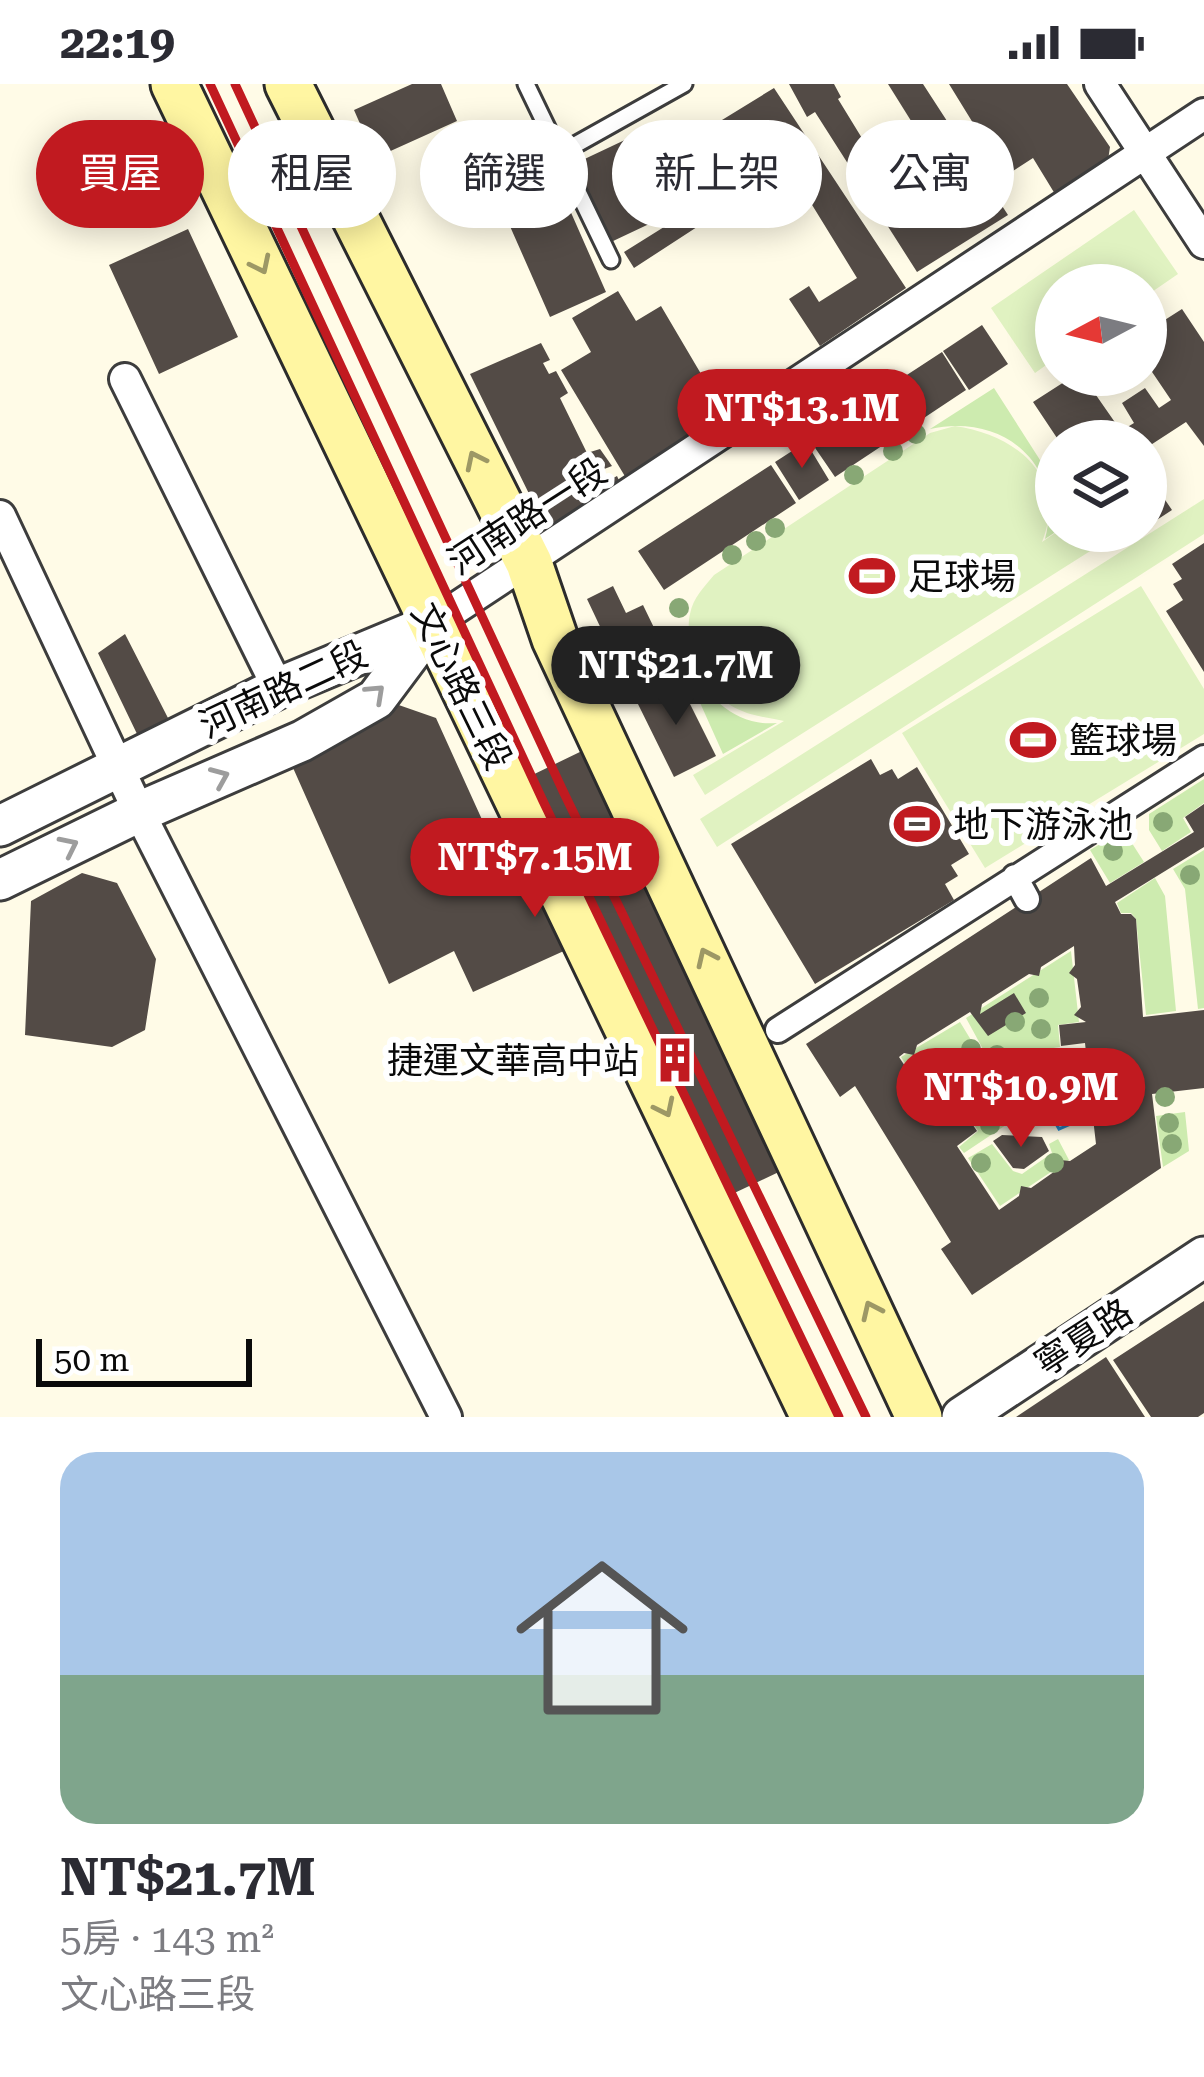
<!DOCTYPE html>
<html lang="zh-TW">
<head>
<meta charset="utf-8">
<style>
  body { margin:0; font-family:"Roboto Serif","Noto Sans TC",serif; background:#f2f2f3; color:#2b2b33; height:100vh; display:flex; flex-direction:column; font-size:45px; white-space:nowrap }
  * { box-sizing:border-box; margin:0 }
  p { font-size:39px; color:#7c7c81 }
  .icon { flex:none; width:66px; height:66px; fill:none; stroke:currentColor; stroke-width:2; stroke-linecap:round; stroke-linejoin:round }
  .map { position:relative; height:1333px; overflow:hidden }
  .side { display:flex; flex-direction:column; background:#fff; flex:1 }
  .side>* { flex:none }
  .banner { position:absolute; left:36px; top:36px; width:1134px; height:108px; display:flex; gap:24px }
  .needle { width:78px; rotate:263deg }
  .fabs { position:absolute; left:1035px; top:180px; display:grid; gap:24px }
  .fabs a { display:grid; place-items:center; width:132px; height:132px; border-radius:50%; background:#fff; box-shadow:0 6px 30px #0003; font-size:60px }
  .scale { position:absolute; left:36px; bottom:30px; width:216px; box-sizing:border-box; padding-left:12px; border:6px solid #0a0a0a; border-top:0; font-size:33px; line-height:42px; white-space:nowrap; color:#0a0a0a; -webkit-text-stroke:9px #fff; paint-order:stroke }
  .price { position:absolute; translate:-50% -102px; padding:0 27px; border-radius:42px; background:#c11a20; color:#fff; font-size:39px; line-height:78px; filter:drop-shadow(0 3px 6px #0008) }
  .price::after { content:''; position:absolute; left:50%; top:72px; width:36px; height:27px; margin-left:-18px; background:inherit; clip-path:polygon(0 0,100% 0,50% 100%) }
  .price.current { background:#222; color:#fff }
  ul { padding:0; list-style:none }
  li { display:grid; align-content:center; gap:24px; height:636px; padding:0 60px }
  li+li { border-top:3px solid #e1e1e2 }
  li span { display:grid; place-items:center; height:372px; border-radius:36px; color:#555 }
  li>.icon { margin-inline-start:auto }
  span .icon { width:216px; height:216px; fill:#fffc; stroke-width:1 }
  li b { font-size:51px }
  .tag { padding:0 42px; border-radius:54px; background:#fff; box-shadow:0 6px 30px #0003; font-size:42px; line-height:108px }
  .tag.current { background:#c11a20; color:#fff }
  .status { display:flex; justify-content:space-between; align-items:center; height:84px; padding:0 60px; background:#fff; direction:ltr }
  .status svg { height:33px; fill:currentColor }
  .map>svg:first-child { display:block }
</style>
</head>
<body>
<div class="status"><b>22:19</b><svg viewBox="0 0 49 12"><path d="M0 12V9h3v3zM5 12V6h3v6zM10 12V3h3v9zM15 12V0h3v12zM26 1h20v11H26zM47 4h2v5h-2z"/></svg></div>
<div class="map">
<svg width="1204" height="1333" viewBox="0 0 1204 1333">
  <rect width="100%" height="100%" fill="#fffbe7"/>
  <path fill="#cdebaf" d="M 994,304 L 1056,401 L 1057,447 L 1045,455 C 1065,380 1003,329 930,345 Z
    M 691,580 C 707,614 737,643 777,639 L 723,670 L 684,583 Z
    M 1204,695 L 1204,719 L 1183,734 L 1191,748 L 1162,767 L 1149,746 L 1149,730 Z
    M 1117,750 L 1128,753 L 1144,778 L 1110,799 L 1090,766 Z
    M 1204,766 L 1204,924 L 1198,925 L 1185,805 L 1173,785 Z
    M 1155,794 L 1165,812 L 1176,927 L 1146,931 L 1136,835 L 1131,829 L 1121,829 L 1117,819 Z
    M 1071,867 L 1079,938 L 1058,941 L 1060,963 C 1033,967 1018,975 996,989 L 966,934 Z
    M 960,938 L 1007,1015 L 1005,1019 L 1010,1020 L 1018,1033 L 964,1069 L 959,1063 L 978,1047 L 964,1024 L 956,1024 L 941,1036 L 901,973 Z
    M 1017,979 L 1042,1023 L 1022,1035 L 996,992 Z
    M 1185,1028 L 1189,1067 L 1163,1083 L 1156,1032 Z
    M 1058,1055 L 1069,1076 L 1000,1122 L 968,1074 L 992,1060 L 1013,1087 L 1022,1090 L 1052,1069 L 1049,1060 Z"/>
  <path fill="#e0f2c1" d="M 1134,126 L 1178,190 L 1146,212 L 1146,201 L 1056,201 L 1056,274 L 1035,289 L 991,224 Z
    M 955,342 C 1016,351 1068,392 1042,458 L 1058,447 L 1083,447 L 1095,464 L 705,711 L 693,691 L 784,637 C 765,633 748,632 730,621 C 706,606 683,560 690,530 C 693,514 704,503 714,491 L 930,349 Z
    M 1204,415 L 1204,450 L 717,763 L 700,735 Z
    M 1141,502 L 1204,605 L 1204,650 L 985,784 L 902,649 Z"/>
  <path fill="#a8dafa" stroke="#2a8fd6" stroke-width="3" d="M 1085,966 L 1087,978 L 1065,980 L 1061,985 L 1066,1019 L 1091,1017 L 1093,1030 L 1059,1045 L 1035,1003 L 1038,999 L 1033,999 L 1022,981 L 1033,974 Z"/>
  <path fill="#534b46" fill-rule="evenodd" d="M 412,0 L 441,0 L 457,37 L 375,74 L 354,26 Z
    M 789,0 L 834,0 L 841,13 L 838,15 L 909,131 L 953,104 L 888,0 L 923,0 L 1008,131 L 917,188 L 815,28 L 807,33 Z
    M 949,0 L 1067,0 L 1110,63 L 1107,83 L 1055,110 L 1033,74 L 1002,94 L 983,70 L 989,65 Z
    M 774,4 L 906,204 L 820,262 L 789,215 L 809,202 L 819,218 L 857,194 L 774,59 L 715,95 L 691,55 Z
    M 646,46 L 683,124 L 611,158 L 574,80 Z
    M 554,90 L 606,208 L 550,233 L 498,115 Z
    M 688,128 L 697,143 L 634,184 L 624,168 Z
    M 188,145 L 238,253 L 159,290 L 109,181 Z
    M 618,207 L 636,237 L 661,222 L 727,334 L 629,399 L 561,286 L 591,268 L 572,234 Z
    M 1182,225 L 1204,258 L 1204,362 L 1186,338 L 1146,364 L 1146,357 L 1059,357 L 1033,318 L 1075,291 L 1082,291 L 1121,347 L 1134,339 L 1122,319 L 1145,304 L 1159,324 L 1171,316 L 1146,279 L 1146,248 Z
    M 982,241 L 1008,280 L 969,306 L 943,267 Z
    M 541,259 L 550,276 L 543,279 L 549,290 L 556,287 L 568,309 L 560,314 L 587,369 L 600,365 L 612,382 L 599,387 L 606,398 L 617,392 L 624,407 L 565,446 L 546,442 L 539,430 L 470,290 Z
    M 942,268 L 966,306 L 835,393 L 809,355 Z
    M 806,358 L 829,396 L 799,416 L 775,378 Z
    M 771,381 L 796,419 L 664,506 L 638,467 Z
    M 1146,388 L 1172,426 L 1146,443 Z
    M 1204,459 L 1204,588 L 1166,527 L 1183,516 L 1173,500 L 1182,495 L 1172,480 Z
    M 613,502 L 626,529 L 643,521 L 658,552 L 614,572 L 587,515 Z
    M 125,550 L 168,634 L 138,652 L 98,569 Z
    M 662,566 L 673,589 L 632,609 L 621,586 Z
    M 678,596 L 716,672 L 674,693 L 636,616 Z
    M 393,619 L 436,634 L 508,793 L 528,785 L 493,710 L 584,666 L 783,1086 L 692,1129 L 566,866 L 473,908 L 454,867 L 389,900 L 290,677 Z
    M 871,675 L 880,691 L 892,685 L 898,695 L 917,683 L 969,770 L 951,781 L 958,792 L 945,800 L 954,816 L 815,900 L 731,760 Z
    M 1204,720 L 1204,763 L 1115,818 L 1121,830 L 1131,830 L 1136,835 L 1143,933 L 1204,926 L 1204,1004 L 1152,1010 L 1161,1084 L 972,1211 L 941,1165 L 951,1158 L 855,1002 L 840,1013 L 806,960 L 1091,774 L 1106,802 L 1194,748 L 1185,733 ZM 1074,862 L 1075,881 L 1069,889 L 1077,895 L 1081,923 L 1074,931 L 1086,938 L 1059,941 L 1061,962 L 1085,959 L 1087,978 L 1065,980 L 1061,985 L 1066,1019 L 1091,1017 L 1096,1060 L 1070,1077 L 1060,1076 L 1058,1085 L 1031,1104 L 1021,1102 L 1019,1112 L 999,1126 L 957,1062 L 977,1047 L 962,1025 L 941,1037 L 899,973 L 904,969 L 914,971 L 917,961 L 970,928 L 988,952 L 1026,929 L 1014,909 L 980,930 L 982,920 L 1029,890 L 1039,892 L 1041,883 Z
    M 82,789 L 117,799 L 156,875 L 145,946 L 112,963 L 25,951 L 31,817 Z
    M 1002,1051 L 1042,1053 L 1049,1067 L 1024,1085 L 1013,1084 L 993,1057 Z
    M 1204,1217 L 1204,1329 L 1198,1333 L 1151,1333 L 1113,1276 Z
    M 1106,1273 L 1145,1333 L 1016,1333 Z"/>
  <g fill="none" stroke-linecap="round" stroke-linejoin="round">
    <g stroke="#3d3d3d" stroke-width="21">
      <path id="service" d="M 526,0 L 611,176
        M 559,70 L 684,0"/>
    </g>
    <g stroke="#3d3d3d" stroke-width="30">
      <path id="pedestrian" d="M 1015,793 L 1027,815
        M 778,946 L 1204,674"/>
    </g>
    <g stroke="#3d3d3d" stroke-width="36">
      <path id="minor" d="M 1100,0 L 1204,159
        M 125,295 L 278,604
        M 0,432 L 139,728 L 446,1333
        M 432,540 L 1204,30"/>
    </g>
    <g stroke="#3d3d3d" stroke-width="45">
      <path id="tertiary" d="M 0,742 L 278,604 L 432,540
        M 0,796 L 139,728 L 302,657 L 376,615 L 432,540
        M 962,1333 L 1204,1173"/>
    </g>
    <g stroke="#2c2c2c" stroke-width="51">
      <path id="secondary" d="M 174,0 L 814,1333
        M 288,0 L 529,479 L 555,555 L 919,1333"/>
    </g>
    <use href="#service" stroke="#fff" stroke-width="15"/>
    <use href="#pedestrian" stroke="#fff" stroke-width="24"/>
    <use href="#minor" stroke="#fff" stroke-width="30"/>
    <use href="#tertiary" stroke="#fff" stroke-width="39"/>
    <use href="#secondary" stroke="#fff6a2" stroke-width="45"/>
    <path stroke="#c11a20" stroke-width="9" d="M 210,0 L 543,717 L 839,1333
      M 235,0 L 563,707 L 866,1333"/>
  </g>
  <g fill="#88a875">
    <circle cx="916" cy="350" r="10"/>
    <circle cx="893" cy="367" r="10"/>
    <circle cx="854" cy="391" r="10"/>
    <circle cx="775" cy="444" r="10"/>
    <circle cx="756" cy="457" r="10"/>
    <circle cx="732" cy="471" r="10"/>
    <circle cx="679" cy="524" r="10"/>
    <circle cx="1163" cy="738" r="10"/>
    <circle cx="1113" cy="767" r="10"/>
    <circle cx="1190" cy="791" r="10"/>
    <circle cx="1039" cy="914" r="10"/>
    <circle cx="1015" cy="938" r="10"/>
    <circle cx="1041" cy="945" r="10"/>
    <circle cx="971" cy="965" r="10"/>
    <circle cx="997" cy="971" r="10"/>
    <circle cx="933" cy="978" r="10"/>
    <circle cx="959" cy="993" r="10"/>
    <circle cx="993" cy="1003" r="10"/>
    <circle cx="1165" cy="1013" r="10"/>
    <circle cx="1169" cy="1039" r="10"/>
    <circle cx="990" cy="1041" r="10"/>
    <circle cx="1172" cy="1060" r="10"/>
    <circle cx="981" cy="1079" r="10"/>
    <circle cx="1054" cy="1079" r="10"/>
  </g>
  <defs><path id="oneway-chevron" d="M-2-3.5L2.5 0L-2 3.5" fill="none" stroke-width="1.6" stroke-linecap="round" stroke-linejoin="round" transform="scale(3)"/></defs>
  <g stroke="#9d9865">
    <use href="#oneway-chevron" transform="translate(261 181) rotate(64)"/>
    <use href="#oneway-chevron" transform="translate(475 376) rotate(-116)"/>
    <use href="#oneway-chevron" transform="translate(706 873) rotate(-115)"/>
    <use href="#oneway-chevron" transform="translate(665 1024) rotate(64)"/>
    <use href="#oneway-chevron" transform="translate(871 1226) rotate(-115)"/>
  </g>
  <g stroke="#9d9d9d">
    <use href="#oneway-chevron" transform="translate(376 609) rotate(-43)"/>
    <use href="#oneway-chevron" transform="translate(220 693) rotate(-23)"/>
    <use href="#oneway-chevron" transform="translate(69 762) rotate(-26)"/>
  </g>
  <defs>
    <g id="stadium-bare" transform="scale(3.6)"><path d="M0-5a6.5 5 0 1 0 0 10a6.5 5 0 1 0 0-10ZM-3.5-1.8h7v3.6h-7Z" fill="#c11a20" stroke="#fff" stroke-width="2.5" paint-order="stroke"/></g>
    <g id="building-bare" transform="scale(3.6)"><path d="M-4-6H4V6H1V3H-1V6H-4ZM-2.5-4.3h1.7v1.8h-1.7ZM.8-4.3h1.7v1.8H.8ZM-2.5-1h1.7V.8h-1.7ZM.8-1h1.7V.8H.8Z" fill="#c11a20" stroke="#fff" stroke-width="2.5" paint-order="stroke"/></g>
  </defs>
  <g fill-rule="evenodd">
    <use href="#stadium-bare" x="872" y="492"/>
    <use href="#stadium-bare" x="1033" y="656"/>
    <use href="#stadium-bare" x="917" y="740"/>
    <use href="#building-bare" x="675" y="976"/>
  </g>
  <g text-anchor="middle" stroke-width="12" stroke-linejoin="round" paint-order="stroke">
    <g font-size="36" fill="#0a0a0a" stroke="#fff">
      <text transform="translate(527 432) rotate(-33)" y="13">河南路一段</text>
      <text transform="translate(462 602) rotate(64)" y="13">文心路三段</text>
      <text transform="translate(283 605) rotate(-25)" y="13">河南路二段</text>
      <text transform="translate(1083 1253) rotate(-33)" y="13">寧夏路</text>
    </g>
    <g font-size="36" fill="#0a0a0a" stroke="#fff" text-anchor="start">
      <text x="908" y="505">足球場</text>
      <text x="1069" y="669">籃球場</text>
      <text x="953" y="753">地下游泳池</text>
      <text x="639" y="989" text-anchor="end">捷運文華高中站</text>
    </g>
  </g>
</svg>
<div class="fabs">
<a><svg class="needle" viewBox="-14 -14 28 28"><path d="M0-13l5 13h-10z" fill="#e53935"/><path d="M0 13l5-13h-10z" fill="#7c7c81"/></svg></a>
<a><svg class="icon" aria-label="layers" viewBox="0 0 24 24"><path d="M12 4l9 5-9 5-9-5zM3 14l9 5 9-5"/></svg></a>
</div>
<div class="scale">50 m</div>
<b class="price" style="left:802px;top:387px">NT$13.1M</b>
<b class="price current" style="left:676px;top:644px">NT$21.7M</b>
<b class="price" style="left:535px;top:836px">NT$7.15M</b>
<b class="price" style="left:1021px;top:1066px">NT$10.9M</b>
<div class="banner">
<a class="tag current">買屋</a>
<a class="tag">租屋</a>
<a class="tag">篩選</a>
<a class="tag">新上架</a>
<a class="tag">公寓</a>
</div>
</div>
<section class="side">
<ul>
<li><span style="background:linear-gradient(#a9c7e8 60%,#7fa58c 0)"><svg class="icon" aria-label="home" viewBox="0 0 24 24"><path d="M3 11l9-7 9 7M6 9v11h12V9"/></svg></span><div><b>NT$21.7M</b><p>5房 · 143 m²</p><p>文心路三段</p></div></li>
</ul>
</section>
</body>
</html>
